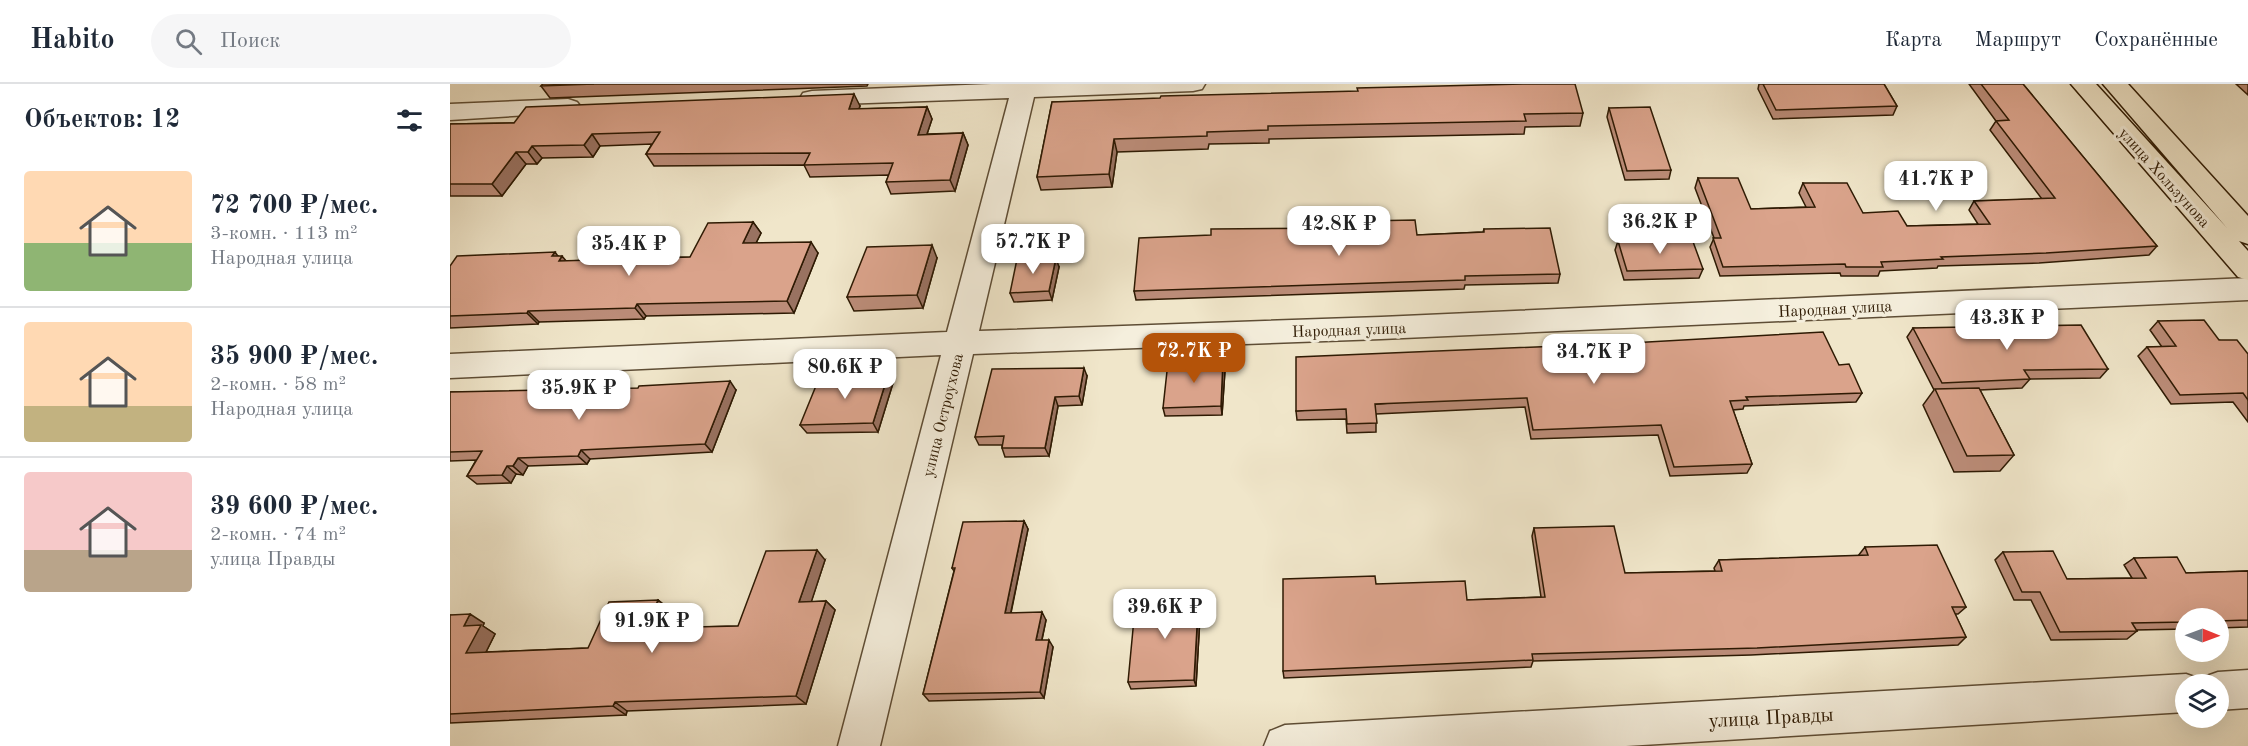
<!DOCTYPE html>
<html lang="ru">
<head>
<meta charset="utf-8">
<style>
  body { margin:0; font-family:"Old Standard TT",serif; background:#f6f6f7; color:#1f2937; height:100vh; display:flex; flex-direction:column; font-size:22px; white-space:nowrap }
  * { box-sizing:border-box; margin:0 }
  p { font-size:20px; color:#747a83 }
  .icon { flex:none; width:33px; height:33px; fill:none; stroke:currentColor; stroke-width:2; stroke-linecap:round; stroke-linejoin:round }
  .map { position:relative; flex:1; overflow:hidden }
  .panel { display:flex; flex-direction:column; background:#fff; width:450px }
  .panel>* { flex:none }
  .needle { width:39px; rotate:91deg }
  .controls { position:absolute; left:1725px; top:524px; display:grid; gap:12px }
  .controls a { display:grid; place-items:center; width:54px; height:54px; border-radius:50%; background:#fff; box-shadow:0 6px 24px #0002; font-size:30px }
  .price { position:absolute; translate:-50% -51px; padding:0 14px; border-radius:12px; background:#fff; color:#222; font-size:20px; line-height:39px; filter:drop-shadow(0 2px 3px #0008) }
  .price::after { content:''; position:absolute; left:50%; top:36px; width:18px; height:14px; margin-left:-9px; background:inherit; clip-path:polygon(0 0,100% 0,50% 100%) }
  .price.active { background:#b45309; color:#fff }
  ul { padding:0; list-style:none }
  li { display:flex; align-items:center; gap:18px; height:150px; padding:0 24px }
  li+li { border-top:2px solid #e0e1e3 }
  li span { display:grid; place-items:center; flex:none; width:168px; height:120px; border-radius:6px; color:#555 }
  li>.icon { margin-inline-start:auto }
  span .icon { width:72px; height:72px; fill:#fffc; stroke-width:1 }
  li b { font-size:26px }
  h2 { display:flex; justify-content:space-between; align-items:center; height:72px; padding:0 24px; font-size:26px }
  header { display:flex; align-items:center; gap:36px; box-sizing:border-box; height:84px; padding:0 30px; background:#fff; border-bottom:2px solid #e0e1e3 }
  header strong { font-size:28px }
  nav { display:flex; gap:33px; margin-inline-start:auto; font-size:21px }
  .search { width:420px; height:54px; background:#f6f6f7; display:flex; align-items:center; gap:15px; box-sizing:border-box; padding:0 21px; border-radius:33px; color:#747a83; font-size:22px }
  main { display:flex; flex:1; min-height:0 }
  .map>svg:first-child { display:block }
</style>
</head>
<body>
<header>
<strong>Habito</strong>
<div class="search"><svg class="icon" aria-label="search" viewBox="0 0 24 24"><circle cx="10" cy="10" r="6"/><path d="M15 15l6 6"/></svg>Поиск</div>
<nav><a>Карта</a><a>Маршрут</a><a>Сохранённые</a></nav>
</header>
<main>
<section class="panel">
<h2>Объектов: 12<svg class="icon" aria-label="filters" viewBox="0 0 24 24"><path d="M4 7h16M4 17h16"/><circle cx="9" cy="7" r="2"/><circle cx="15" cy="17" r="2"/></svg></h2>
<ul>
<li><span style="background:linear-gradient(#ffd9b3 60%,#8fb573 0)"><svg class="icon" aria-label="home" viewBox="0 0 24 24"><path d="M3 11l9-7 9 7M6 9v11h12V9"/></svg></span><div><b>72 700 ₽/мес.</b><p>3-комн. · 113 m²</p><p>Народная улица</p></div></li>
<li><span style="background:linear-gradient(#ffd9b3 70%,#c2b280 0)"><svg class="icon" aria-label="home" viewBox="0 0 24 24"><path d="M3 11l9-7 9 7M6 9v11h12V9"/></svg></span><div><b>35 900 ₽/мес.</b><p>2-комн. · 58 m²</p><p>Народная улица</p></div></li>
<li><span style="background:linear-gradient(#f6c9c9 65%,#b9a48a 0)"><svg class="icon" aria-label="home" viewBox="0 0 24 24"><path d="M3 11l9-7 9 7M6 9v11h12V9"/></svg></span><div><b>39 600 ₽/мес.</b><p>2-комн. · 74 m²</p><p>улица Правды</p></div></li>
</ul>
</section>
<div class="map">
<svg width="1798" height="662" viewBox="0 0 1798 662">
  <rect width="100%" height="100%" fill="#f0e6ca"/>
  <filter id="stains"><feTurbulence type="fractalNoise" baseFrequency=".00333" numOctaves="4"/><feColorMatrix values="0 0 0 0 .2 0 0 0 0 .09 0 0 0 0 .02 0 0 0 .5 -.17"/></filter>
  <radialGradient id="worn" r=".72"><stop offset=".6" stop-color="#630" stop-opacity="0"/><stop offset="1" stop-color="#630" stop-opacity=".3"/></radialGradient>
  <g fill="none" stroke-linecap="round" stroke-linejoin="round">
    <g stroke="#5e4d35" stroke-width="3">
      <path id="minor" d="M 541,0 L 755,0 L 752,5 L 743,7 L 584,13 L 529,247 L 931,233 L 1798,194 L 1798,216 L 931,255 L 523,270 L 430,662 L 388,662 L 491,271 L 0,294 L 0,270 L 497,248 L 559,14 L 362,21 L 353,19 L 350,14 L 353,9 L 362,7 Z
        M 118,15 L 127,18 L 131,23 L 127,28 L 0,36 L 0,20 Z
        M 1798,586 L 1798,624 L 1768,626 L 1768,600 L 1736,600 L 1736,628 L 1176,662 L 814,662 L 820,647 L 835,641 L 1736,590 L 1750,595 L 1752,599 L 1754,593 L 1768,588 Z"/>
    </g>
    <g stroke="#2e1a03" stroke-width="3">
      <path id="major" d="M 1621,0 L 1646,0 L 1777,144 L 1653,0 L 1678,0 L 1798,132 L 1798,160 L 1789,157 L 1798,167 L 1798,196 L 1788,193 Z"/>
    </g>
    <use href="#minor" fill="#f5efdd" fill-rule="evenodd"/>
    <use href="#major" fill="#f0e6ca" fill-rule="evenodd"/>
  </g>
  <path fill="#bb8c78" stroke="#2e1a03" stroke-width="1.5" d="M 93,0 L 418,0 L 417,2 L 100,14 L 91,2 Z
    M 1309,0 L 1434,0 L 1447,22 L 1443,31 L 1323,35 L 1308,5 Z
    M 1519,0 L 1573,0 L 1707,162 L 1699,171 L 1589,179 L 1488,182 L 1487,184 L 1430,187 L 1428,192 L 1391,192 L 1390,189 L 1270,192 L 1260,163 L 1264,154 L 1245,104 L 1248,94 L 1301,125 L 1356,123 L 1349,109 L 1353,99 L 1413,129 L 1457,142 L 1528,140 L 1519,126 L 1524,117 L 1592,115 L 1540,46 L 1546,37 Z
    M 1786,0 L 1798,0 L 1798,11 Z
    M 602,18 L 1133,29 L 1130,42 L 1075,43 L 1074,50 L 819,55 L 819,59 L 759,60 L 758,65 L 667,68 L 662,103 L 591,106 L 587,93 Z
    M 410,22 L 409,25 L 477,23 L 482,35 L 477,50 L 513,49 L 518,61 L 505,107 L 441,110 L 436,98 L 439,91 L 360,93 L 354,81 L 204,82 L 196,70 L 202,60 L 150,62 L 143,73 L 92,74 L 87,80 L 76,80 L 52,112 L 0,112 L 0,40 L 64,39 Z
    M 1159,24 L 1221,86 L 1219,95 L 1175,96 L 1157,33 Z
    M 913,137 L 967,151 L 1033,148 L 1034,145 L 1110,190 L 1108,199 L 1015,201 L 1014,205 L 686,216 L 684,207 L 913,144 Z
    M 303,138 L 311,149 L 306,159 L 368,169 L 344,229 L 196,232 L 194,235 L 89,238 L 88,240 L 0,244 L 0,182 L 108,172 L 116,177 L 240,173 Z
    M 1168,157 L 1253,185 L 1249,194 L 1174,196 L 1165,166 Z
    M 487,174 L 473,224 L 404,227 L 397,213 Z
    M 609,183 L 602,216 L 564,218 L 560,209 Z
    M 1708,237 L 1769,256 L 1798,270 L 1798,338 L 1783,318 L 1721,320 L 1688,272 L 1697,263 L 1712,263 L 1700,246 Z
    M 1463,244 L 1658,285 L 1650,294 L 1580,295 L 1572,304 L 1530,306 L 1564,371 L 1550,387 L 1504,388 L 1473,321 L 1484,306 L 1457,253 Z
    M 1389,281 L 1412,309 L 1406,318 L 1294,322 L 1293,325 L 1283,326 L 1302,380 L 1297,389 L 1220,392 L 1208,351 L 1081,355 L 1075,323 L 926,330 L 926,348 L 897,349 L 896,335 L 847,336 L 846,327 Z
    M 775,286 L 772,331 L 715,332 L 713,324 Z
    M 438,291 L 443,299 L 428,348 L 357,349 L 350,341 Z
    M 637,292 L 632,321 L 608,322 L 599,372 L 555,373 L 552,364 L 552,361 L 529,361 L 525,353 Z
    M 286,306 L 262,368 L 140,375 L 137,380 L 78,382 L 73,391 L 66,390 L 61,399 L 27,400 L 17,392 L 26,376 L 0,377 L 0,308 Z
    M 574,437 L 578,445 L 561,529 L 596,536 L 592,556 L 603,563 L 594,614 L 479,617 L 473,610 L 504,487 L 502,484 Z
    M 1084,444 L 1175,489 L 1265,487 L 1264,484 L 1269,476 L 1408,472 L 1415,463 L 1516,523 L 1508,530 L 1505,530 L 1516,553 L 1508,561 L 1301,571 L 1083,577 L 1081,583 L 834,594 L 833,587 L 926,500 L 1017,516 L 1091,513 L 1082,452 Z
    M 1553,468 L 1617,495 L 1682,494 L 1674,481 L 1684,474 L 1736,489 L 1798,487 L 1798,543 L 1768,544 L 1768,534 L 1736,534 L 1736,545 L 1686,546 L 1687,547 L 1677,555 L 1601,556 L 1581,516 L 1564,516 L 1545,476 Z
    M 375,476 L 361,518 L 376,517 L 385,526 L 356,620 L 177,627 L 176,631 L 0,639 L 0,531 L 34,539 L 33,542 L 45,550 L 36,568 L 138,564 L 208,516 L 219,525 L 211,544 L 288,542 Z
    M 749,508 L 751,516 L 746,602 L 681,605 L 678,598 L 714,522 Z"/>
  <path fill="#997261" stroke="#2e1a03" stroke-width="1.5" d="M 404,10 L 410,22 L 404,37 L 399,25 Z
    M 477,23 L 482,35 L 473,62 L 468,51 Z
    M 513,49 L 518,61 L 505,107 L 500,96 Z
    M 142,50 L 150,62 L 143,73 L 134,61 Z
    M 664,55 L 667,68 L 662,103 L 659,90 Z
    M 82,62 L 92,74 L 87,80 L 78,68 Z
    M 66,68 L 76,80 L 52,112 L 42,100 Z
    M 303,138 L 311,149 L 300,171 L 293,159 Z
    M 361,158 L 368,169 L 344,229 L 337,217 Z
    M 482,161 L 487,174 L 473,224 L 467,211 Z
    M 105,168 L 110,175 L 112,172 L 122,184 L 102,172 Z
    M 606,174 L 609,183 L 602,216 L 599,207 Z
    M 187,220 L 196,232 L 194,235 L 185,224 Z
    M 78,227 L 89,238 L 88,240 L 77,229 Z
    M 773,277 L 775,286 L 772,331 L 771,322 Z
    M 634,284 L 637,292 L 632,321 L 629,312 Z
    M 438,291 L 443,299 L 428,348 L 423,339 Z
    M 280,297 L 286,306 L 262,368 L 255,360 Z
    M 605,313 L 608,322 L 599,372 L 595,364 Z
    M 131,366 L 140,375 L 137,380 L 128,372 Z
    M 68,374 L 78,382 L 73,391 L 63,382 Z
    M 57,382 L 66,390 L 61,399 L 52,391 Z
    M 574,437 L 578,445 L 559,537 L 555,529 Z
    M 367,466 L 375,476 L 358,528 L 349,518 Z
    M 749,508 L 751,516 L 746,602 L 744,596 Z
    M 208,516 L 219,525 L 207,553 L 196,544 Z
    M 376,517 L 385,526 L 356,620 L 346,612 Z
    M 592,528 L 596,536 L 590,564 L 586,556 Z
    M 20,530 L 34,539 L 33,542 L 45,550 L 31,578 L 16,569 L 14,542 Z
    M 599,556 L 603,563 L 594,614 L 590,608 Z
    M 165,618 L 177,627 L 176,631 L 163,622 Z"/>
  <path fill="#daa38b" stroke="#2e1a03" stroke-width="1.5" d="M 93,0 L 144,0 L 91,2 Z
    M 1073,0 L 1125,0 L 1133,29 L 1074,30 L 1076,37 L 818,42 L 818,46 L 757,48 L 757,52 L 664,55 L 659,90 L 587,93 L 602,18 L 710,14 L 711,12 L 908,7 L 907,4 Z
    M 1313,0 L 1434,0 L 1447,22 L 1326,26 Z
    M 1531,0 L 1573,0 L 1707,162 L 1596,169 L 1491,173 L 1493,175 L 1431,178 L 1433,183 L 1396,183 L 1395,180 L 1273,183 L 1263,154 L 1271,154 L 1248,94 L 1288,94 L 1301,125 L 1365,123 L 1353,99 L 1397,99 L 1413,129 L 1448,127 L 1457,142 L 1540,140 L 1524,117 L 1605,114 L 1546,37 L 1559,36 Z
    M 404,10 L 399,25 L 477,23 L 468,51 L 513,49 L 500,96 L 436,98 L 443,79 L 354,81 L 360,69 L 196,70 L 210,48 L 142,50 L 134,61 L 82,62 L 78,68 L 66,68 L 42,100 L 0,100 L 0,40 L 64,39 L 76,23 Z
    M 1200,23 L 1221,86 L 1177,87 L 1159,24 Z
    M 965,136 L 967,151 L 1034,148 L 1034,145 L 1100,144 L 1110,190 L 1015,192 L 1015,196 L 684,207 L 689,154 L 761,151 L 761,145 L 914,144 L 913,137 Z
    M 303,138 L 293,159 L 361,158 L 337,217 L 187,220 L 185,224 L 78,227 L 77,229 L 0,232 L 0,182 L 7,172 L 105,168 L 102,172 L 112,172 L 109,177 L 240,173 L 258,139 Z
    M 1242,155 L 1253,185 L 1177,187 L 1168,157 Z
    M 482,161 L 467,211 L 397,213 L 417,163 Z
    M 606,174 L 599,207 L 560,209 L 567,175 Z
    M 1754,236 L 1769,256 L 1787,256 L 1798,270 L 1798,316 L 1793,309 L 1730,311 L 1697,263 L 1726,262 L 1708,237 Z
    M 1631,241 L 1658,285 L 1574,286 L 1580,295 L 1492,299 L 1463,244 Z
    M 1373,248 L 1389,281 L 1399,280 L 1412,309 L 1296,313 L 1298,316 L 1280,317 L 1302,380 L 1224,383 L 1211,341 L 1083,346 L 1077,314 L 925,320 L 927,339 L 897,340 L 896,325 L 846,327 L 846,273 L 1180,259 Z
    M 773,277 L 771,322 L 713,324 L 718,278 Z
    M 634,284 L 629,312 L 605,313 L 595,364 L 552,364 L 554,352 L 525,353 L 542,285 Z
    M 438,291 L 423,339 L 350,341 L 370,292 Z
    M 280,297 L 255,360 L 131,366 L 128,372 L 68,374 L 63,382 L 57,382 L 52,391 L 17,392 L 32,367 L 0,368 L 0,308 L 188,304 L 189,302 Z
    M 1529,304 L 1564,371 L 1517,372 L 1485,305 Z
    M 574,437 L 555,529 L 592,528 L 586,556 L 599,556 L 590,608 L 473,610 L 505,484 L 502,484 L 513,438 Z
    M 1164,442 L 1175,489 L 1272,487 L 1269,476 L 1418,471 L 1415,463 L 1487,461 L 1516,523 L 1502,523 L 1516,553 L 1307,564 L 1082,570 L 1083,576 L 833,587 L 833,495 L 925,492 L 926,500 L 1015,497 L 1017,516 L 1095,513 L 1084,444 Z
    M 367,466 L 349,518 L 376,517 L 346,612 L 165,618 L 163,622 L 0,630 L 0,531 L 20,530 L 14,542 L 31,541 L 16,569 L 138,564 L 159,518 L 208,516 L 196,544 L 288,542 L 316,467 Z
    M 1603,467 L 1617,495 L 1696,494 L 1684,474 L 1727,473 L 1736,489 L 1798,487 L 1798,536 L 1768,537 L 1768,534 L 1736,534 L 1736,538 L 1682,539 L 1687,547 L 1610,548 L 1590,508 L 1572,508 L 1553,468 Z
    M 749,508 L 744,596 L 678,598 L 685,524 L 714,522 L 715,510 Z"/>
  <g text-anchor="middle" stroke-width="6" stroke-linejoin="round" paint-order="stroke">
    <g font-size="16" fill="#2e1a03" stroke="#f5efdd">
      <text transform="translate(1715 93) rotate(48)" y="6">улица Хользунова</text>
      <text transform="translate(1385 224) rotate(-3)" y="6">Народная улица</text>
      <text transform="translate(899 245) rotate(-2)" y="6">Народная улица</text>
      <text transform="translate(492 331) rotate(-76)" y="6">улица Остроухова</text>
    </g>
    <g font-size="20" fill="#2e1a03" stroke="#f5efdd">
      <text transform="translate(1321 633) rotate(-3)" y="7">улица Правды</text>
    </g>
  </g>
  <rect width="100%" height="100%" filter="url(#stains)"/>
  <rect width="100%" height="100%" fill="url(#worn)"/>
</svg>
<div class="controls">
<a><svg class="needle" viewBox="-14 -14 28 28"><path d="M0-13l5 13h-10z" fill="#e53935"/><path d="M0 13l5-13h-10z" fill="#747a83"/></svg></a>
<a><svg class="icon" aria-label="layers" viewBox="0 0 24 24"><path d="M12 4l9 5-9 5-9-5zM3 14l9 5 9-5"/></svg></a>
</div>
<b class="price" style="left:1486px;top:128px">41.7K ₽</b>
<b class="price" style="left:1210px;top:171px">36.2K ₽</b>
<b class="price" style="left:889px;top:173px">42.8K ₽</b>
<b class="price" style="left:583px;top:191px">57.7K ₽</b>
<b class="price" style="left:179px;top:193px">35.4K ₽</b>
<b class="price" style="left:1557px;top:267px">43.3K ₽</b>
<b class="price active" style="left:744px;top:300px">72.7K ₽</b>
<b class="price" style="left:1144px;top:301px">34.7K ₽</b>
<b class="price" style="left:395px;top:316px">80.6K ₽</b>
<b class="price" style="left:129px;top:337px">35.9K ₽</b>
<b class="price" style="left:715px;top:556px">39.6K ₽</b>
<b class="price" style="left:202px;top:570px">91.9K ₽</b>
</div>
</main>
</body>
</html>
